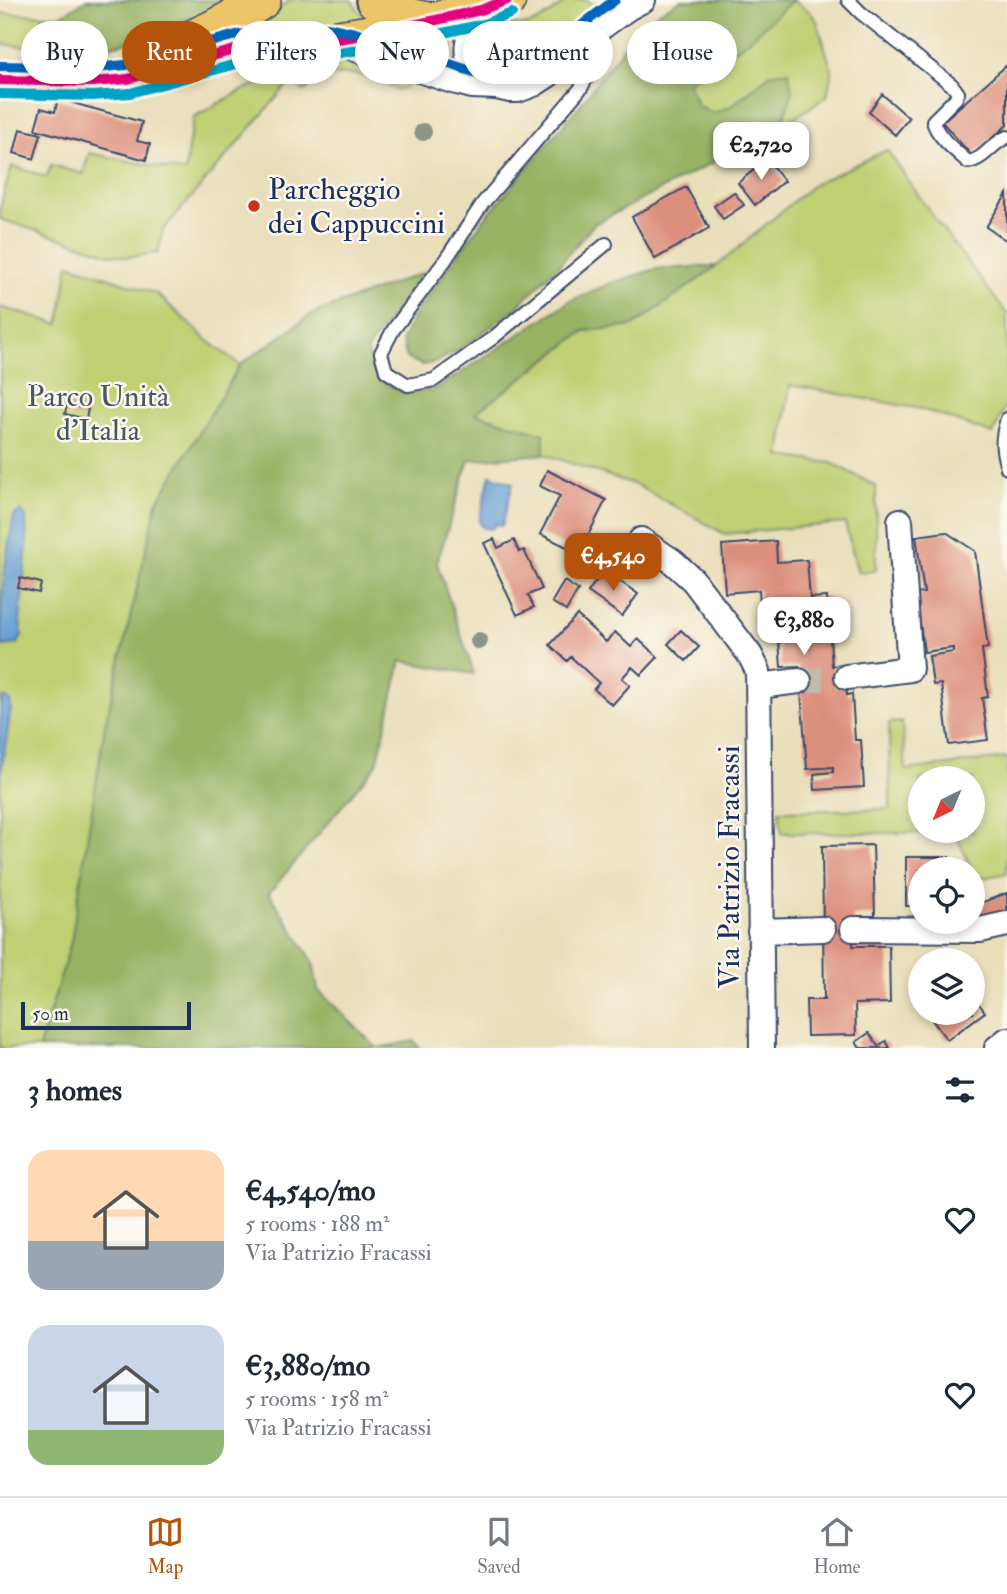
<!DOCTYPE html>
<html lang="en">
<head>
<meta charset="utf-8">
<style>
  body { margin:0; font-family:"IM FELL Double Pica",serif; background:#f2f2f3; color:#1f2937; height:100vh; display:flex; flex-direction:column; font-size:26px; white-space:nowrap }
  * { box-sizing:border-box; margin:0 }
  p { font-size:23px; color:#747a83 }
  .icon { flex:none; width:38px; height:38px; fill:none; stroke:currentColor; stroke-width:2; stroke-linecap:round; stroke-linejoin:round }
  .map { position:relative; height:1048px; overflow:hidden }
  .side { display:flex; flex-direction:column; background:#fff; flex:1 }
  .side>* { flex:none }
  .guide { position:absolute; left:21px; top:21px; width:966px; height:63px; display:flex; gap:14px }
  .needle { width:46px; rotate:223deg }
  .fabs { position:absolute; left:908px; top:766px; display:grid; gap:14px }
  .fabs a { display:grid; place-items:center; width:77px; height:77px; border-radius:50%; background:#fff; box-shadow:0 4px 10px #0003; font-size:35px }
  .scale { position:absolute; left:21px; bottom:18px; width:170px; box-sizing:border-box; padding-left:7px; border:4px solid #1b2f5e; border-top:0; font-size:19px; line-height:24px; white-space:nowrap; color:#1b2f5e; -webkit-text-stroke:5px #fbf7ec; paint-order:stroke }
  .price { position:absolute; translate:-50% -60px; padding:0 16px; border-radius:14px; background:#fff; color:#222; font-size:23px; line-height:46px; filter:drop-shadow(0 2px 4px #0008) }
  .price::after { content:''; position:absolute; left:50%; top:42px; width:21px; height:16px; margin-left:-10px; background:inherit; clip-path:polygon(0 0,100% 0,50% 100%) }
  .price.active { background:#b45309; color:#fff }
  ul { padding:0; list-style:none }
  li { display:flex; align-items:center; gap:21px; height:175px; padding:0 28px }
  li span { display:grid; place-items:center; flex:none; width:196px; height:140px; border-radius:21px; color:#555 }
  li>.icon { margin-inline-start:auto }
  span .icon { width:84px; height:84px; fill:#fffc; stroke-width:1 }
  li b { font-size:30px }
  h2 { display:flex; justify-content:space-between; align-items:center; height:84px; padding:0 28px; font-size:30px }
  .pill { padding:0 24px; border-radius:32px; background:#fff; box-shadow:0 4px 10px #0003; font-size:24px; line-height:63px }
  .pill.active { background:#b45309; color:#fff }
  .tab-bar { display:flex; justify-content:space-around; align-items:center; height:98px; border-top:2px solid #e0e1e3; background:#fff; font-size:19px; color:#747a83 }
  .tab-bar a { display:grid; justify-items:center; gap:4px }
  .tab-bar .active { color:#b45309 }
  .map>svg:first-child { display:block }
</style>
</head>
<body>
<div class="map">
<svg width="1007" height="1048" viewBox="0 0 1007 1048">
  <rect width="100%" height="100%" fill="#fbf7ec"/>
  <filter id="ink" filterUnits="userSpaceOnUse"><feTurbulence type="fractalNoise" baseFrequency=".0143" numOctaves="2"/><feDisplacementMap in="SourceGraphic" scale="14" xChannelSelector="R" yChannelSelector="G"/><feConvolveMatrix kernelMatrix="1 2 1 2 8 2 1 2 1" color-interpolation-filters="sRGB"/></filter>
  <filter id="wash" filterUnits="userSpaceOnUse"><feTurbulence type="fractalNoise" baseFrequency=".00686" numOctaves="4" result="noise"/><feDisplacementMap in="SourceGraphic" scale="28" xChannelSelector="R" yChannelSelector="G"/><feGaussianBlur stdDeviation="1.57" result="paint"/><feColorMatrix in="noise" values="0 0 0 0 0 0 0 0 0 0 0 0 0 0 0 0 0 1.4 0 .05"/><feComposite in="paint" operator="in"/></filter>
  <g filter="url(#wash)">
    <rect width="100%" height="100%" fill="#e9deba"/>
    <path fill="#bfcf72" stroke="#6d7f68" stroke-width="2" fill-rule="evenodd" d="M 290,0 L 351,0 L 364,18 L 358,23 L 269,28 L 267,21 L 274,13 Z
      M 569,0 L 586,0 L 598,7 C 579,26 545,66 519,71 C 499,75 463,48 486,30 C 499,19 512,28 527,25 C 542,22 556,8 569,0 Z
      M 792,0 L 809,11 L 817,21 L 832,71 L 827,96 L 781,127 L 792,93 L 772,73 L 731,106 L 714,113 L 698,106 L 688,83 L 749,40 Z
      M 0,13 L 43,15 L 41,48 L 0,44 Z
      M 454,35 L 454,68 L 407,49 L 405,43 Z
      M 332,57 L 411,75 L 415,78 C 411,83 404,90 397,89 C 393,89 377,80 371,78 C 349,70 321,75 304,91 L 291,81 L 163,230 L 158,253 L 126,257 L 110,254 L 0,219 L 0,207 L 12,166 L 47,177 L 51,165 L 83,174 L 89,153 L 185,172 L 189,142 L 194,117 L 241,91 L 319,58 Z
      M 887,150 L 935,219 L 1007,314 L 1007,402 L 993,434 L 921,409 L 790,385 L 780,456 L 832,463 L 876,486 L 876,570 L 858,573 L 845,523 L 725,534 L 636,485 L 544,454 L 544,434 L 474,414 L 584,331 L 633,326 L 717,266 L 814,184 Z
      M 69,264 L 157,294 L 207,340 L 240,365 L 157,503 L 71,942 L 39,1048 L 0,1048 L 0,307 L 59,324 Z
      M 902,722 L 906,770 L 1007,758 L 1007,873 L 977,879 L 955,833 L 782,833 L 779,811 L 890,809 L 889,723 ZM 920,779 L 973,779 L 973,831 L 920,831 Z"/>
    <path fill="#97b264" stroke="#597061" stroke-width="2" d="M 86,0 L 225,0 C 190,19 142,43 102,47 C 82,49 61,48 41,48 L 43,15 L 60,16 Z
      M 681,0 L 793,0 L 749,40 L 688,83 L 698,106 L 714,113 L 731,106 L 772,73 L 789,71 L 792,93 L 781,127 L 594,224 L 559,265 L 516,308 L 459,350 L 436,362 L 423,365 L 407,359 L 402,340 L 413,317 L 483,220 L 580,105 L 632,36 L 645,22 L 661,11 Z
      M 717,266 L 633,326 L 584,331 L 475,413 L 544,434 L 544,454 L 469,460 L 437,563 L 474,674 L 401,661 L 377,764 L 269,893 L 313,961 L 318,990 L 377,1048 L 414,1041 L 420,1048 L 39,1048 L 71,942 L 105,725 L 157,503 L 240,365 L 312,314 L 422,273 L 367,350 L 378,379 L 406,394 L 439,387 L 570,301 L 611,283 L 656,269 Z"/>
    <path fill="#669ed4" stroke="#406699" stroke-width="2" d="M 490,475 L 513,483 L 502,526 L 496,523 L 493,528 L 488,529 L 482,527 L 479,521 Z
      M 21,511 L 26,517 L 27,544 L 20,620 L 22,635 L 18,644 L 3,646 C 0,633 1,616 2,602 C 4,572 7,543 15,514 Z
      M 3,698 L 7,698 L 10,701 L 11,708 L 0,782 L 0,709 Z"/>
    <g id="blocks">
      <path fill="#dd8f7d" d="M 1007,65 L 1007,125 L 972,156 L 942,122 Z
        M 882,94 L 909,118 L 895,135 L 869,112 Z
        M 58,99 L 142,122 L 137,141 L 150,144 L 146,160 L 35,129 L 41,108 L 55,112 Z
        M 20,129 L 41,134 L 34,159 L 14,153 Z
        M 767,159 L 784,181 L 755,205 L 738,183 Z
        M 686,187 L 709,228 L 655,259 L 632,217 Z
        M 734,192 L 744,205 L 723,219 L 714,206 Z
        M 1007,194 L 1007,241 L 986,227 Z
        M 67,404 L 88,409 L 86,419 L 65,414 Z
        M 547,470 L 606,500 L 579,553 L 540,534 L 560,496 L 540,486 Z
        M 946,532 L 975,551 L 988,648 L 982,649 L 988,697 L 982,698 L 988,740 L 949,745 L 941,684 L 933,685 L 929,656 L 953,652 L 953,648 L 924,652 L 916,594 L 924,593 L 916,536 Z
        M 494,539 L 498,548 L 514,540 L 519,552 L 524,550 L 542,589 L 528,595 L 534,607 L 517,615 L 484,543 Z
        M 776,541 L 777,562 L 807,560 L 810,598 L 827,597 L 832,666 L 845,665 L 847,695 L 852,694 L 855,740 L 861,740 L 864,787 L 815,790 L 814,774 L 833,772 L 833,767 L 807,769 L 799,666 L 781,667 L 777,613 L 761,614 L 759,590 L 725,593 L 722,545 Z
        M 604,570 L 638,594 L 622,616 L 588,592 Z
        M 20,578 L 41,583 L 39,593 L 18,588 Z
        M 564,581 L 578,590 L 566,611 L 552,602 Z
        M 577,615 L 606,642 L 615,632 L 631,647 L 638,639 L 658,657 L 641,675 L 632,667 L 622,678 L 630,685 L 612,705 L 594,689 L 599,683 L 571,657 L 567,661 L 550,645 Z
        M 681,630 L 699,647 L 686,661 L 668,644 Z
        M 873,845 L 875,916 L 853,916 L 853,946 L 889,946 L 890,1003 L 855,1004 L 856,1035 L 807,1036 L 806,1000 L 824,1000 L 822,846 Z
        M 906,857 L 949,857 L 949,870 L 920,870 L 920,906 L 906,906 Z
        M 1007,893 L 1007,912 L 980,921 L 975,905 Z
        M 973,996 L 985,1012 L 947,1040 L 927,1013 L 973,1013 Z
        M 869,1033 L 878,1046 L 886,1041 L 890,1048 L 860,1048 L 856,1042 Z"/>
    </g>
  </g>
  <g filter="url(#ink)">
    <use href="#blocks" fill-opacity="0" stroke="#3a496c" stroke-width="2"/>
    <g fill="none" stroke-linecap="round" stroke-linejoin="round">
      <path stroke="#c0bba8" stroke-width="24" stroke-dasharray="24 12" stroke-linecap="butt" d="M 799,681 L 847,677"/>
      <g stroke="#3a496c" stroke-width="16">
        <path id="service" d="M 848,0 L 861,13 L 952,85 L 958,93 L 956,98 L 933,121 C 937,137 956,151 968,162 C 984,160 992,143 1007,137
          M 596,32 C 599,57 593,67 581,88 L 483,203 L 444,262 L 393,330 L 381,353 L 386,371 L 408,385 L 434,380 L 494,337 L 606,244
          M 1007,419 C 1001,439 1001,448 1007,468"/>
      </g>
      <g stroke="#3a496c" stroke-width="28">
        <path id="minor" d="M 481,10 C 462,48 459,60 497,87
          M 338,43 L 453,81 L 472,86 L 497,87 L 510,90 L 518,90 L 534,84 L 548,75 L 596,31 L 628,8 L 643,0
          M 641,540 L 672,561 L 693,580 L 750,655 L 758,671 L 762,1048
          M 847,677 L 910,669 L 900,521
          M 759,686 L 799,681
          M 853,929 L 980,930 L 1007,924
          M 760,931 L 823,929
          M 997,1048 L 1007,1040"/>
      </g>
      <g stroke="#3a496c" stroke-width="40">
        <path id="primary" d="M 375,0 C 392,13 408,18 429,21
          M 173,46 C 205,35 234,19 262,0
          M 0,80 L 93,82 L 128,79 L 238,49 L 319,42 L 382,32 L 481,10 L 507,0"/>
      </g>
      <use href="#service" stroke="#fff" stroke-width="12"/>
      <use href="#minor" stroke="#fff" stroke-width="24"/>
      <use href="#primary" stroke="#edc569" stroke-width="37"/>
      <g stroke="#fbf7ec" stroke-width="16">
        <path id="bus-1" d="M 0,80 L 93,82 L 128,79 L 238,49 L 319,42 L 382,32 L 481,10 L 507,0"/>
      </g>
      <g stroke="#fbf7ec" stroke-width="16">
        <path id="bus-2" d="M 0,94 L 93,96 L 130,93 L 240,63 L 320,56 L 384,46 L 484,24 L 512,13"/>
      </g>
      <g stroke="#fbf7ec" stroke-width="16">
        <path id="bus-3" d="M 0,66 L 93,68 L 126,65 L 236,35 L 327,27 L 355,33 L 474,72 L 516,76 L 528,71 L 539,64 L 587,21 L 615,0"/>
      </g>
      <use href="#bus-1" stroke="#e5007d" stroke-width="10"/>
      <use href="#bus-2" stroke="#01a3c8" stroke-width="10"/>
      <use href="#bus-3" stroke="#0065bd" stroke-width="10"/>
    </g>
    <g fill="#8e948a">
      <circle cx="423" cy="132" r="9"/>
      <circle cx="479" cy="641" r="9"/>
    </g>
  </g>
  <circle fill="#c8321e" stroke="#fbf7ec" stroke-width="2.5" cx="254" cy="206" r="7"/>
  <g text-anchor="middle" stroke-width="5" stroke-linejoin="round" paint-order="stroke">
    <g font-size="30" fill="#1b2f5e" stroke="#fbf7ec" text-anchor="start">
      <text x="268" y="199">Parcheggio<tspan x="268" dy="34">dei Cappuccini</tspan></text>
    </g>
    <g font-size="30" fill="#445763" stroke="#fbf7ec">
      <text x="98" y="406">Parco Unità<tspan x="98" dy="34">d'Italia</tspan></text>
    </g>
    <g font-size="30" fill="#1b2f5e" stroke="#fbf7ec">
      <text transform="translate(729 867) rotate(-90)" y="10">Via Patrizio Fracassi</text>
    </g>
  </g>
</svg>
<div class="fabs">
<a><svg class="needle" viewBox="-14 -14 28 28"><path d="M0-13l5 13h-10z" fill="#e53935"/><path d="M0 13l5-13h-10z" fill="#747a83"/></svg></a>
<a><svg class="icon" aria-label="locate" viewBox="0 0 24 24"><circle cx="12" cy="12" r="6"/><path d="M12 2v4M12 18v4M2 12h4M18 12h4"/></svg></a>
<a><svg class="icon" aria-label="layers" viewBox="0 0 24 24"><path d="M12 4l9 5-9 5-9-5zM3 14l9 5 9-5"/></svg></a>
</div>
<div class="scale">50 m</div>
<b class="price" style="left:761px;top:182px">€2,720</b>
<b class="price active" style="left:613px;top:593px">€4,540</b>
<b class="price" style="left:804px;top:657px">€3,880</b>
<div class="guide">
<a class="pill">Buy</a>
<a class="pill active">Rent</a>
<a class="pill">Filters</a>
<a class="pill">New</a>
<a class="pill">Apartment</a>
<a class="pill">House</a>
</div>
</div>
<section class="side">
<h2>3 homes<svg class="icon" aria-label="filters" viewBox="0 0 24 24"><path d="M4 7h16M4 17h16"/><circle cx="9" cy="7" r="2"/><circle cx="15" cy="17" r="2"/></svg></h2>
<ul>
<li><span style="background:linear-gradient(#ffd9b3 65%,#9aa5b1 0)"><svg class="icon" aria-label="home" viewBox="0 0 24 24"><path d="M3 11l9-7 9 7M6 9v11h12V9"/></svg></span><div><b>€4,540/mo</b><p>5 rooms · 188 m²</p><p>Via Patrizio Fracassi</p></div><svg class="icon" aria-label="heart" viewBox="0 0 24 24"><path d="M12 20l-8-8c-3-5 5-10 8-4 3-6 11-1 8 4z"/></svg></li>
<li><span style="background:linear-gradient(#c9d6e8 75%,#8fb573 0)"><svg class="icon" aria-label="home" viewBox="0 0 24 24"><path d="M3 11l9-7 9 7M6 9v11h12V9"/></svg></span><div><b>€3,880/mo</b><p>5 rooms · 158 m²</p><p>Via Patrizio Fracassi</p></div><svg class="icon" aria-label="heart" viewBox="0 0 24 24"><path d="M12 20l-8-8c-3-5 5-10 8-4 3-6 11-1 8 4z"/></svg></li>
</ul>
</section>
<nav class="tab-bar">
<a class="active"><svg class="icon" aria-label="map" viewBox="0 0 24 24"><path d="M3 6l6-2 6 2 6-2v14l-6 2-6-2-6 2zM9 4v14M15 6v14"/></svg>Map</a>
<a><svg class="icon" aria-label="saved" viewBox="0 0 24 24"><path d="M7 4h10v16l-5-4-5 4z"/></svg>Saved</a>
<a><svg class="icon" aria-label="home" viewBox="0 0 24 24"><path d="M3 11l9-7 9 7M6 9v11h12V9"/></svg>Home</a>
</nav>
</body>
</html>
